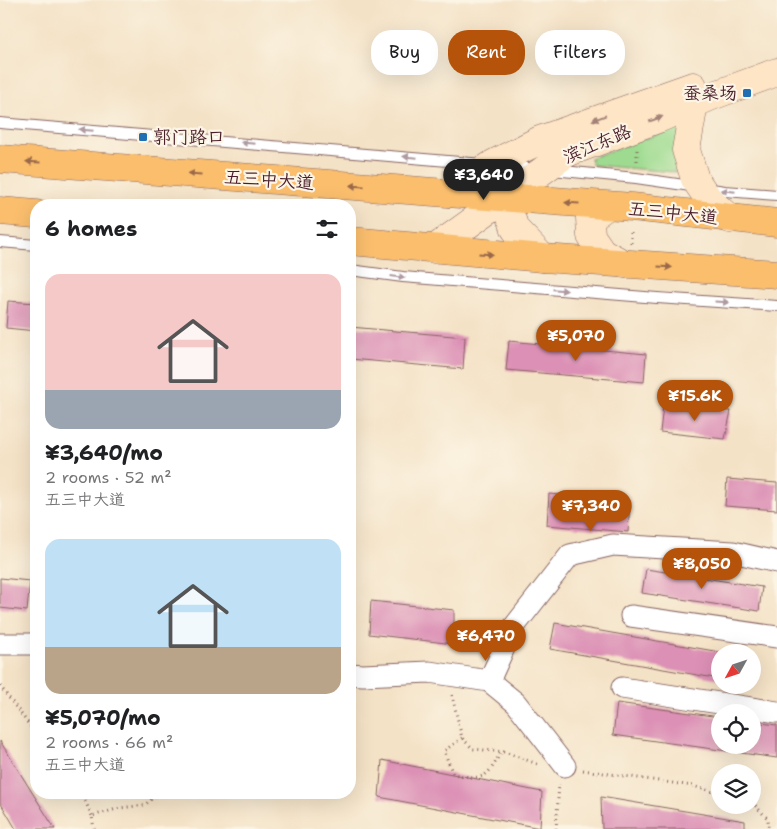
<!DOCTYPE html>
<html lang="en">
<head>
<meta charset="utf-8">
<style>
  body { margin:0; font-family:"Shantell Sans","LXGW WenKai TC",sans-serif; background:#f2f2f2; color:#202124; height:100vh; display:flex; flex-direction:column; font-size:19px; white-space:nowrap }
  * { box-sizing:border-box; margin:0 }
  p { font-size:16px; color:#757577 }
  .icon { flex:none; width:28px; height:28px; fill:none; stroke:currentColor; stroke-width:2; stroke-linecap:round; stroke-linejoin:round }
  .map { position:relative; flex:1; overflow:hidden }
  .details { position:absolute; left:30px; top:199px; width:326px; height:600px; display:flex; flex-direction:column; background:#fff; border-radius:20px; box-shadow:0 5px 20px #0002 }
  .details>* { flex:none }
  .guide { position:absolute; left:371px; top:30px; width:330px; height:45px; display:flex; gap:10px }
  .needle { width:32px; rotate:230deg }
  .buttons { position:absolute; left:711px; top:644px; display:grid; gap:10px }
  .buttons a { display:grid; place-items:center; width:50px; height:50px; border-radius:50%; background:#fff; box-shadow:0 5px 20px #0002; font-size:25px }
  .price { position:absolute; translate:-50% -42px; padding:0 11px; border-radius:18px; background:#b45309; color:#fff; font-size:16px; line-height:32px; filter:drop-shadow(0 1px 2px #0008) }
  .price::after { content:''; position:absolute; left:50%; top:30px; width:15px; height:11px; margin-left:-8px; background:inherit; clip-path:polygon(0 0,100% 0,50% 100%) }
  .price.current { background:#222; color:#fff }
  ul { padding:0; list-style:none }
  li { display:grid; align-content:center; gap:10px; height:265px; padding:0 15px }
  li span { display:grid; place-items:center; height:155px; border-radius:15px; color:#555 }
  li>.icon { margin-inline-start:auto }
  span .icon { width:90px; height:90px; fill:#fffc; stroke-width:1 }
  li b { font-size:21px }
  h2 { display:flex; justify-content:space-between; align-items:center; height:60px; padding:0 15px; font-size:21px }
  .pill { padding:0 18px; border-radius:20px; background:#fff; box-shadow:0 5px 20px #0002; font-size:18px; line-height:45px }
  .pill.current { background:#b45309; color:#fff }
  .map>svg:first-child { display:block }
</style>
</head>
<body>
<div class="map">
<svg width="777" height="829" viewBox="0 0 777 829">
  <rect width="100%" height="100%" fill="#fcf5e5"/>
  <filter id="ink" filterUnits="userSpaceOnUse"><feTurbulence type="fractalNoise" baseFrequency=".02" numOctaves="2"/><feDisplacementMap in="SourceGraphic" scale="10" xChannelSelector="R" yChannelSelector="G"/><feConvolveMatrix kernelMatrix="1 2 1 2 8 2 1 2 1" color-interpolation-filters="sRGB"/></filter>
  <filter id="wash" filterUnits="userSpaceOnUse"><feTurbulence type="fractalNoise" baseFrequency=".0096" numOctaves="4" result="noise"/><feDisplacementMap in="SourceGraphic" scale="20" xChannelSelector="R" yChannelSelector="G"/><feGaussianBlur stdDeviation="1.12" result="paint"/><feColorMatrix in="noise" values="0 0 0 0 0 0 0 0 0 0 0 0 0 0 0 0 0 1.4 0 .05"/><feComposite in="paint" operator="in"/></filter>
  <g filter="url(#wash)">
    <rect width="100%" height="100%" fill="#f4e2c6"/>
    <path fill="#9edb90" stroke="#747d5e" d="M 679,127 L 685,173 L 592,165 L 590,158 Z"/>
    <g id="blocks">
      <path fill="#dc90b5" d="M 8,301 L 36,303 L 36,331 L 6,328 Z
        M 350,327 L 465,337 L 463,369 L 350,359 Z
        M 509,341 L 646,354 L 644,382 L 506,370 Z
        M 663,406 L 731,411 L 725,439 L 660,432 Z
        M 727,479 L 777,483 L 777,510 L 725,506 Z
        M 549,494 L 630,501 L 628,532 L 547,525 Z
        M 646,569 L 762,587 L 759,611 L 642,593 Z
        M 0,578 L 30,581 L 27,611 L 0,608 Z
        M 371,601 L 454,610 L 454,644 L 369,634 Z
        M 555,623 L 720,652 L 720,679 L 550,649 Z
        M 617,703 L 720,717 L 720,745 L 752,745 L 752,722 L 777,725 L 777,758 L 613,735 Z
        M 0,741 L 55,829 L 16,829 L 0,802 Z
        M 382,760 L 542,792 L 540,828 L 379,797 Z
        M 601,797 L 745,821 L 745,829 L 602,829 Z"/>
    </g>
  </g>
  <g filter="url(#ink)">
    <use href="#blocks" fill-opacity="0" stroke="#866361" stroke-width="1"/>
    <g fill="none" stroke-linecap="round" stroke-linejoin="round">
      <g stroke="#866361" stroke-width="12">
        <path id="service" d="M 0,123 L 483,164
          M 505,166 L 538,169
          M 552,170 L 636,178 L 725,191 L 777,195
          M 0,242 L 36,245
          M 350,270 L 403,277 L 657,298 L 777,306"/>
      </g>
      <g stroke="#866361" stroke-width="23">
        <path id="minor" d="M 631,616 L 777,637
          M 0,644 L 36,644
          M 350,674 L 363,675 L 429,672 L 489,681 L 516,703 L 565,766
          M 489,681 L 513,628 L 570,555 L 613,545 L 733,552 L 777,562
          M 622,688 L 777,712"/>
      </g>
      <g stroke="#866361" stroke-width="29">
        <path id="secondary" d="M 694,104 L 686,150 L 695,179 L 709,200 L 730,219
          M 511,182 L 505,198 L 515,229 L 543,258
          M 450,193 L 493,164 L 540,140 L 693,86
          M 607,206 L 590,218 L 591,236 L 602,252 L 624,264
          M 434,249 L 567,153 L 658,119 L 712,96 L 777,72"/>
      </g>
      <g stroke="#866361" stroke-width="29">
        <path id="primary" d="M 0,159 L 632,207 L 777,223
          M 0,211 L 36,214
          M 350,241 L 543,258 L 777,274"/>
      </g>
      <path stroke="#866361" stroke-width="3" stroke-dasharray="1 4" stroke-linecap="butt" d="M 637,150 L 637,166
        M 631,243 L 631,229
        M 0,686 L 36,734
        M 452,695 L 462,738 L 473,749 L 505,752 L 540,765
        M 462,738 L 444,751 L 453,774 C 484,780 486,780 501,752
        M 583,770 L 693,786 L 720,794
        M 81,792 L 92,816
        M 752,802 L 768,819 L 768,829
        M 94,829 L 92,816 L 120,808 L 145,805 L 159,792
        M 556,829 L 559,784"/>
      <use href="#service" stroke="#fff" stroke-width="10"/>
      <use href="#minor" stroke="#fff" stroke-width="21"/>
      <use href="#secondary" stroke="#fde5c5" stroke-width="28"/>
      <use href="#primary" stroke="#fabe6d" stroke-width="28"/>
    </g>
    <defs><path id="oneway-solid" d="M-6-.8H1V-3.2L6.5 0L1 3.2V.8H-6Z" transform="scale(1.25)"/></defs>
    <g fill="#a48278">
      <use href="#oneway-solid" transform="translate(599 118) rotate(160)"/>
      <use href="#oneway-solid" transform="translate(656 119) rotate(-21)"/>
    </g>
    <g fill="#ae9aa0">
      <use href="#oneway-solid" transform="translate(86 130) rotate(-175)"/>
      <use href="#oneway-solid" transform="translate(248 143) rotate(-175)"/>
      <use href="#oneway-solid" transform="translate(410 157) rotate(-175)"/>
      <use href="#oneway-solid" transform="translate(728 191) rotate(-174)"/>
      <use href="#oneway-solid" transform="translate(398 277) rotate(7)"/>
      <use href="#oneway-solid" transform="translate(560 290) rotate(5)"/>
      <use href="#oneway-solid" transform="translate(722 302) rotate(4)"/>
    </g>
    <g fill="#996749">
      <use href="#oneway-solid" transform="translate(33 162) rotate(-176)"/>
      <use href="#oneway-solid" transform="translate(195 174) rotate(-176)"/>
      <use href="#oneway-solid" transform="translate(357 186) rotate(-176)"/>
      <use href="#oneway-solid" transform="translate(572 203) rotate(-176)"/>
      <use href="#oneway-solid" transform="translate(486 254) rotate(4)"/>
      <use href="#oneway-solid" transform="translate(665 267) rotate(4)"/>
    </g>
  </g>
  <g fill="#1f6fb2" stroke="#fcf5e5" stroke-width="2">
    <rect x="742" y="88" width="10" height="10" rx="2.5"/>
    <rect x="138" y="132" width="10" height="10" rx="2.5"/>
  </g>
  <g text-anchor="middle" stroke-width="4.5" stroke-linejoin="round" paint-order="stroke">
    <g font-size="18" fill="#4a1f2b" stroke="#fcf5e5" text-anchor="end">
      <text x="737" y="99">蚕桑场</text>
      <text x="153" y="143" text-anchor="start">郭门路口</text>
    </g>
    <g font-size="18" fill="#4a1f2b" stroke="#fcf5e5">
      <text transform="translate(597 144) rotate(-23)" y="6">滨江东路</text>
      <text transform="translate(269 180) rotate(4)" y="6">五三中大道</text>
      <text transform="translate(673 213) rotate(6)" y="6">五三中大道</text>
    </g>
  </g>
</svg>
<div class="buttons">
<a><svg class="needle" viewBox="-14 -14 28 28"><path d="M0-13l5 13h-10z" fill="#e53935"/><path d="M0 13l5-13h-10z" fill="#757577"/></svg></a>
<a><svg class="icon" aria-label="locate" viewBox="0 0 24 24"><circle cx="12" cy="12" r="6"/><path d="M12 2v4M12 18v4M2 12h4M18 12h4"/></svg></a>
<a><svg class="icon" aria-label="layers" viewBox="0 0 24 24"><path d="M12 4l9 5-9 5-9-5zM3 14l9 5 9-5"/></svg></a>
</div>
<b class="price current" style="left:484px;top:201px">¥3,640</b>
<b class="price" style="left:576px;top:362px">¥5,070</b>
<b class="price" style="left:695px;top:422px">¥15.6K</b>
<b class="price" style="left:591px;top:532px">¥7,340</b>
<b class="price" style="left:702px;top:590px">¥8,050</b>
<b class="price" style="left:486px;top:662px">¥6,470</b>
<div class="guide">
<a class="pill">Buy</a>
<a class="pill current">Rent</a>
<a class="pill">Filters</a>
</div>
<section class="details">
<h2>6 homes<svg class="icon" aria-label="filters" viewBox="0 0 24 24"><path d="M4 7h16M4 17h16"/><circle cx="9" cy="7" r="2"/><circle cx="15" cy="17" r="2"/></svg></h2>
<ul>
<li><span style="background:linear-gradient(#f6c9c9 75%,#9aa5b1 0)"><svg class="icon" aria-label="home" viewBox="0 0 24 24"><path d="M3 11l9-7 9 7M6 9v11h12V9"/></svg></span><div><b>¥3,640/mo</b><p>2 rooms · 52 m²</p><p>五三中大道</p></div></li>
<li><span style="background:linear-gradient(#bfe0f5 70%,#b9a48a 0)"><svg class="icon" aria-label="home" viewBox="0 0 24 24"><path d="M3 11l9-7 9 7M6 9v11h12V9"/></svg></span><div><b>¥5,070/mo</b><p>2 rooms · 66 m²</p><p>五三中大道</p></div></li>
</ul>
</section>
</div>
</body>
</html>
